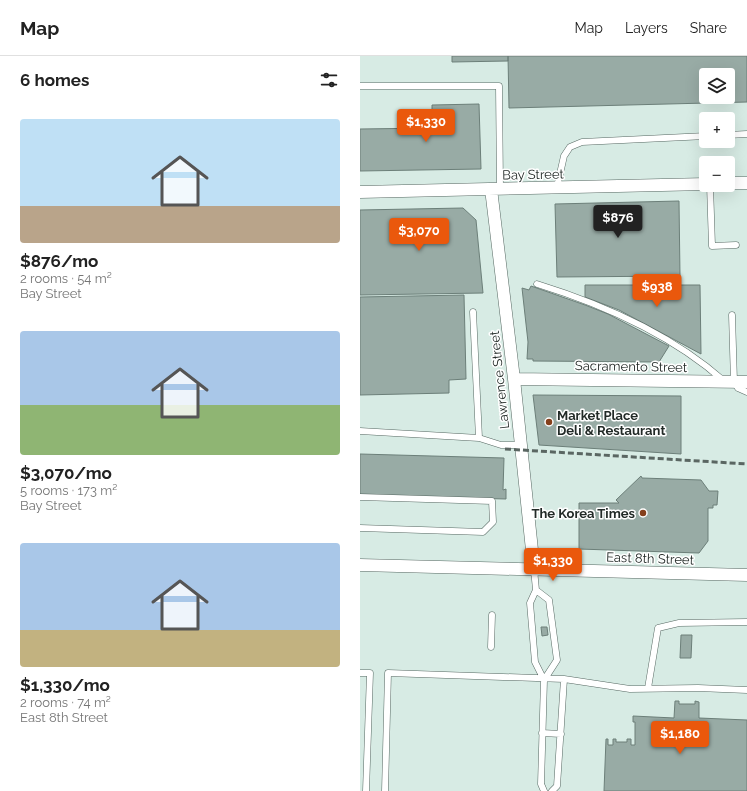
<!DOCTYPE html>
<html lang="en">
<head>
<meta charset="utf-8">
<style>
  body { margin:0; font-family:Raleway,sans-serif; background:#f6f6f6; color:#222; height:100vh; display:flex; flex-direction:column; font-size:15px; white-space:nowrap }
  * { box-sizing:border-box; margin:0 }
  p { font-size:13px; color:#767676 }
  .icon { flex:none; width:22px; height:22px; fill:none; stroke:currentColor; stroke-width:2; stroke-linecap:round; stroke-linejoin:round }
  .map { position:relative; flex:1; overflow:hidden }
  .details { display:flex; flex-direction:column; background:#fff; width:360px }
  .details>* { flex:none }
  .controls { position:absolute; left:339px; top:12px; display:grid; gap:8px }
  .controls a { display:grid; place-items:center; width:36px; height:36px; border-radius:4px; background:#fff; box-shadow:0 4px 16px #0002; font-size:20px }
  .price { position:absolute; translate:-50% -34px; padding:0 9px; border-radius:4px; background:#ea580c; color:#fff; font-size:13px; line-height:26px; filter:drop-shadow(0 1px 2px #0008) }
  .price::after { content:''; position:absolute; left:50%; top:24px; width:12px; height:9px; margin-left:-6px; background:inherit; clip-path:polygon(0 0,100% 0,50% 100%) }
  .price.on { background:#222; color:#fff }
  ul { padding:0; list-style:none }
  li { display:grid; align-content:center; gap:8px; height:212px; padding:0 20px }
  li span { display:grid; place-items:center; height:124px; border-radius:4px; color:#555 }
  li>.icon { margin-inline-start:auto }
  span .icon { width:72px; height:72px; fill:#fffc; stroke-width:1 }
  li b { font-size:17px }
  h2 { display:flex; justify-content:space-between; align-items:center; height:48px; padding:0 20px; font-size:17px }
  header { display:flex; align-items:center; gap:24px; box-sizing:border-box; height:56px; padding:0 20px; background:#fff; border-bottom:1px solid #e0e0e0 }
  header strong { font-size:19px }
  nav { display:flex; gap:22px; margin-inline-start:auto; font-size:14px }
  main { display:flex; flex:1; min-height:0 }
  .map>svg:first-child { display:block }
</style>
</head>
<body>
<header>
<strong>Map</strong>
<nav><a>Map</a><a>Layers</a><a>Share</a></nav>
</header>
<main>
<section class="details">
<h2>6 homes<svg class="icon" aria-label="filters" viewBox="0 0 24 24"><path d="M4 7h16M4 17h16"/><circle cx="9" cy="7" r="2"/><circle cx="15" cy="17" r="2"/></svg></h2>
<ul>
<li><span style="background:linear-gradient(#bfe0f5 70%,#b9a48a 0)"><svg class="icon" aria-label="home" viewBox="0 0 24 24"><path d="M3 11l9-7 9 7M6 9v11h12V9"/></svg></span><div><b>$876/mo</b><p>2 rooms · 54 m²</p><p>Bay Street</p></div></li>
<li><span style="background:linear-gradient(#a9c7e8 60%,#8fb573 0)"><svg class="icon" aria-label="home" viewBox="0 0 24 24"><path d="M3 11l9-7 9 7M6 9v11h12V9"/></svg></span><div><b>$3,070/mo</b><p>5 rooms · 173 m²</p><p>Bay Street</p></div></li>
<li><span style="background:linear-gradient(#a9c7e8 70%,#c2b280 0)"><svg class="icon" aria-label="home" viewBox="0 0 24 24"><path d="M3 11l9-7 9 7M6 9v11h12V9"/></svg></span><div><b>$1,330/mo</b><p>2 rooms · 74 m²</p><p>East 8th Street</p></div></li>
</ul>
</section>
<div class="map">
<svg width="387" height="735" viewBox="0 0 387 735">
  <rect width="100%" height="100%" fill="#d7ebe4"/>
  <path fill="#98aba5" stroke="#6c7f79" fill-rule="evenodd" d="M 92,0 L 148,0 L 148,5 L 92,6 Z
    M 148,0 L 387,0 L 387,46 L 149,52 ZM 346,19 L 368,19 L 368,41 L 346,41 Z
    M 119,48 L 121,113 L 0,115 L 0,73 L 72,72 L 72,49 Z
    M 319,145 L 320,220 L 197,221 L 195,148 Z
    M 103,152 L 116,164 L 123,237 L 0,239 L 0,154 Z
    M 225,229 L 340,229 L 341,298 L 259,254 L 225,241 Z
    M 171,230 L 225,249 L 248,258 L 309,290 L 299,306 L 173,305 L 173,303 L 167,303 L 168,286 L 162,232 L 169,234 Z
    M 104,239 L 106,323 L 89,324 L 89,337 L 0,339 L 0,241 Z
    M 173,339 L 321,340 L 321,398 L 179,389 Z
    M 0,398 L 144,402 L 143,434 L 146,433 L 146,443 L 0,439 Z
    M 281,420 L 282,422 L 341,424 L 349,435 L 358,435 L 357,449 L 353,449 L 353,452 L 348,452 L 348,485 L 339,497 L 219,493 L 219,447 L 259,447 L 256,444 Z
    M 181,571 L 187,571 L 188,579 L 182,580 Z
    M 321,579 L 332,579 L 331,602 L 320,602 Z
    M 315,645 L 319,645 L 319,648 L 335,648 L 335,645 L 339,646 L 339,662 L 387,664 L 387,735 L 244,735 L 246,683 L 248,683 L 248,689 L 253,689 L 253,683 L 256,683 L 256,686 L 267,686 L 267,683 L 271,683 L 271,689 L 275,689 L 275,666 L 273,666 L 273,660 L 314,662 Z"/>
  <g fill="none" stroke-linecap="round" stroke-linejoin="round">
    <g stroke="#566862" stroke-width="7">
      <path id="service" d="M 0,30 L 139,30 L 140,133
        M 368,79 L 387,78
        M 350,129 L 352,190 L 376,189
        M 197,131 L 204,100 L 210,91 L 222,86 L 346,80
        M 177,228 C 245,249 311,278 364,325
        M 113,256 L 119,382
        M 372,259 L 374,326 L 378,332 L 387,336
        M 0,375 L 119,382 L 141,389 L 160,389
        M 0,441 L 132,445 L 133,466 L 123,476 L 0,472
        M 174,513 L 176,534 L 170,547 L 175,606 L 184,624
        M 176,534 L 189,544 L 197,604 L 184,624 L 181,728 L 184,735
        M 131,591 L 132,559
        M 0,617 L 10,617 L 6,735
        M 288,632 L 298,572 L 319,567 L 387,566
        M 182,677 L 201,678
        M 25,735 L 28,617 L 204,623 L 270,633 L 338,632 L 387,634
        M 192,735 L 197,730 L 204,623"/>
    </g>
    <g stroke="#566862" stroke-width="13">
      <path id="minor" d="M 368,127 L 387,127
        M 131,133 L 154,323 L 174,513
        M 0,136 L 346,128
        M 154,323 L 387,326
        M 0,509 L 387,519"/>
    </g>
    <use href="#service" stroke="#fff" stroke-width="6"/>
    <use href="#minor" stroke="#fff" stroke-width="12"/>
    <path stroke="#5a6662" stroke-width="3" stroke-dasharray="6 3" stroke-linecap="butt" d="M 145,393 L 387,408"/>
  </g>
  <g fill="#853f1b" stroke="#fff" stroke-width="1.5">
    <circle cx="189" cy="366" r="4"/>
    <circle cx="283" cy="457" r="4"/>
  </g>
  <g text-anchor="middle" stroke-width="3" stroke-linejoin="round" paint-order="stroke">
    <g font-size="13" fill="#222a27" stroke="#fff">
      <text transform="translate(173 118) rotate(-1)" y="5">Bay Street</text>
      <text transform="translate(271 310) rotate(1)" y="5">Sacramento Street</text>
      <text transform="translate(139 324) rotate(-96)" y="5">Lawrence Street</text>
      <text transform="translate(290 502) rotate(2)" y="5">East 8th Street</text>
    </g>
    <g font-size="13" font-weight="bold" fill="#222a27" stroke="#fff" text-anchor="start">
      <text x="197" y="364">Market Place<tspan x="197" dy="15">Deli &amp; Restaurant</tspan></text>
      <text x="275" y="462" text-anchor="end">The Korea Times</text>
    </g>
  </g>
</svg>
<div class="controls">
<a><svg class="icon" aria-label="layers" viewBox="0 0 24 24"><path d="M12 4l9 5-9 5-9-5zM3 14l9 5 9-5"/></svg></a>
<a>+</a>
<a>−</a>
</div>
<b class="price" style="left:66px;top:87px">$1,330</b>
<b class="price on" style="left:258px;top:183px">$876</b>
<b class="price" style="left:59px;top:196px">$3,070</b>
<b class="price" style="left:297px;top:252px">$938</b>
<b class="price" style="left:193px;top:526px">$1,330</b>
<b class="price" style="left:320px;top:699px">$1,180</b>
</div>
</main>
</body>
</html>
